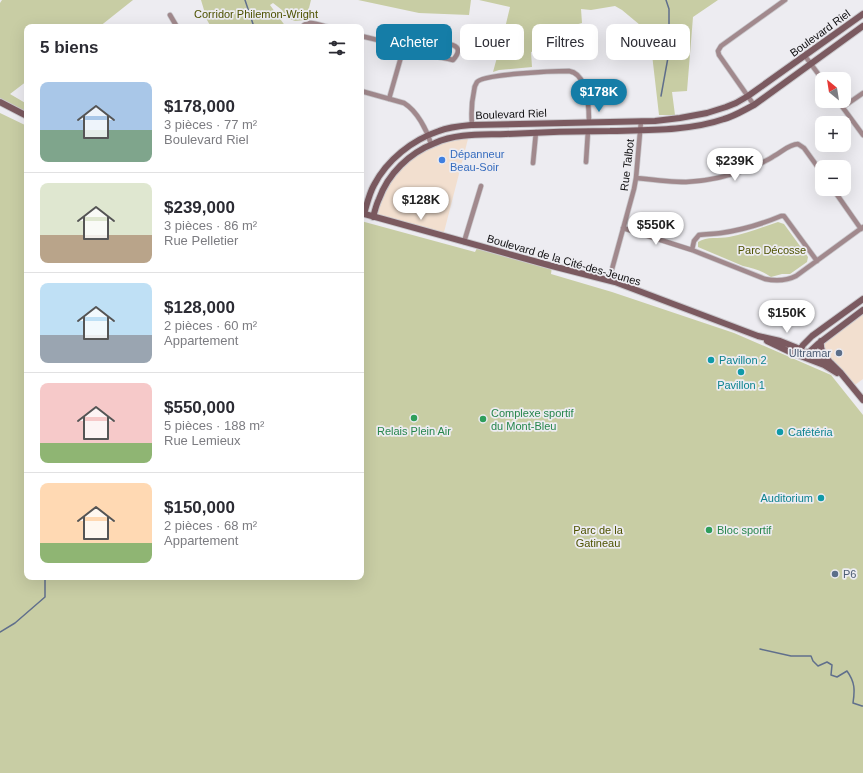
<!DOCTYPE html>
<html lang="fr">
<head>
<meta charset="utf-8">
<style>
  body { margin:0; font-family:Arial,sans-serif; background:#f7f7f7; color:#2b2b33; height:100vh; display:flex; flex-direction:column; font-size:15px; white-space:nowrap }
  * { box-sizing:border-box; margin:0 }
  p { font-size:13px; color:#7c7c81 }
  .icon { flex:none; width:22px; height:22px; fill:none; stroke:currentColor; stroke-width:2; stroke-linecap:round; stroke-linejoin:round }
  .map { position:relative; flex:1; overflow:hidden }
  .panel { position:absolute; left:24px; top:24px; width:340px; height:556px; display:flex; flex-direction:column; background:#fff; border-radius:8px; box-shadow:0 4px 16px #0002 }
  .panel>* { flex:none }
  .banner { position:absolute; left:376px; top:24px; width:380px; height:36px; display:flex; gap:8px }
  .needle { width:26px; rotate:330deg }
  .controls { position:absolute; left:815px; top:72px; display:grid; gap:8px }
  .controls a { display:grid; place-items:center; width:36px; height:36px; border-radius:8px; background:#fff; box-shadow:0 4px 16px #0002; font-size:20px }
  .price { position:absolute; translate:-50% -34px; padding:0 9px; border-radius:14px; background:#fff; color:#222; font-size:13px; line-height:26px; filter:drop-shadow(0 1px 2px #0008) }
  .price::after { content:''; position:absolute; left:50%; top:24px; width:12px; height:9px; margin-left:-6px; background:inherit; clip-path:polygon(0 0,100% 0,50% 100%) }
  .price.selected { background:#157da7; color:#fff }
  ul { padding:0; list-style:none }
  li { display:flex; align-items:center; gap:12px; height:100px; padding:0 16px }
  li+li { border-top:1px solid #e1e1e2 }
  li span { display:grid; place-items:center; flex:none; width:112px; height:80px; border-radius:8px; color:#555 }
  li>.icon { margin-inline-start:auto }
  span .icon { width:48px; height:48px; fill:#fffc; stroke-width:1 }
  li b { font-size:17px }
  h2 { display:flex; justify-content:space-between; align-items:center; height:48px; padding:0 16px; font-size:17px }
  .pill { padding:0 14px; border-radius:8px; background:#fff; box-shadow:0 4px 16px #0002; font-size:14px; line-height:36px }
  .pill.selected { background:#157da7; color:#fff }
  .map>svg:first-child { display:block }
</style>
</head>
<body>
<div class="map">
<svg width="863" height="773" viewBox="0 0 863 773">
  <rect width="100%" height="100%" fill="#edecf1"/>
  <path fill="#f2dfcf" d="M 469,135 L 443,236 L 373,217 L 388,180 L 422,149 Z
    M 863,313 L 863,379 L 852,387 L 845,378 L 821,345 Z"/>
  <path fill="#c8cda4" d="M 2,0 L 133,0 L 99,27 L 27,27 L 27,81 L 10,94 L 27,104 L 27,116 L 0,102 L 0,3 Z
    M 201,0 L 311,0 L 306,20 L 295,21 L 287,18 L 282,10 L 273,3 L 270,5 L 286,27 L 211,27 L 207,20 Z
    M 358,0 L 471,0 L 469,15 L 419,13 Z
    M 479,0 L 718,0 L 693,17 L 687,91 L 672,92 L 675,115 L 659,115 L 650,37 L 640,25 L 622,10 L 615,6 L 591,10 L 581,9 L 582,23 L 532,37 L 535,51 L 531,52 L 532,67 L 499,70 L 493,72 L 505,28 L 510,7 Z
    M 0,113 L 27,126 L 27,577 L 361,577 L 361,221 L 475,252 L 478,246 L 552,266 L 551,274 L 612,292 L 734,333 L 831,375 L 863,415 L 863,773 L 0,773 Z
    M 778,222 L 784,224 L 808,257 L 807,262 L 790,274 L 782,274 L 771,277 C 763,271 753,268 743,266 L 698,247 L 698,242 C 707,236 719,239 729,237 C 746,234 762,227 778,222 Z"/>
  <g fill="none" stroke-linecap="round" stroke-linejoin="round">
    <path stroke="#606f8c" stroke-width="1.5" d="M 245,0 L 254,27
      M 661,96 L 669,52 L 669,9 L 666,0
      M 0,632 L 15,623 L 45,597 L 45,580 L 48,577
      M 760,649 L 791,656 L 811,656 L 813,661 L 818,666 L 827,662 L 832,665 L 831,675 L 837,677 L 847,671 C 855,682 855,690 853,703 L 862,706 L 863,706"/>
    <g stroke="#cac9cd" stroke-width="6">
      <path id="street" d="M 170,15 L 177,27
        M 302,27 C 308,19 319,25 328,27
        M 361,36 C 369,38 394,43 399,48 C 402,51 401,54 401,57 L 389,99
        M 401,53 C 406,52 412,50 416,48 C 419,47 421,45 425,45 C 435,43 471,40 453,60 L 449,59 L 422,54 L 419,52 L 417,48
        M 805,56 L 822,79
        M 361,91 L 404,103 C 417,111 427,130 431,144
        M 838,101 L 863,135
        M 754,105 L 719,55 L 718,51 L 721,46 L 785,0
        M 843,107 L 863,93
        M 472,125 C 471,112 471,104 474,91 C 474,88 475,85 477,82 C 483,74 555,71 569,71 C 588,74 589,107 589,122
        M 586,162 L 588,131
        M 533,163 L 536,132
        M 636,178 C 653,180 669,182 686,182 C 708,181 731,176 752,167 C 759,164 767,161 774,156 C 782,152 789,144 798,144 L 804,148 L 822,173
        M 833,189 L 861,229
        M 623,228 L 692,250 L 765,279 C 775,281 786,281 796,276 L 863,227
        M 464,242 L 481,186
        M 692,250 L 694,241 L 699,235 C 706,234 714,234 721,233 C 742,230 762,224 781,216 L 784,216 L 817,261
        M 609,280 L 634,189 L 636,178 L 641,121"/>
    </g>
    <g stroke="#cac9cd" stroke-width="8">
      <path id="secondary" d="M 0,102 L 27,116
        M 361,213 L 552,266 L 615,282 L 758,336 L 780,341 L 795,347 L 831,363 L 840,372 L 863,400
        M 364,214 C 367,204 369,194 374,185 C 387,160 412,140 439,131 C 449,127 461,126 472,125 L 655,121 L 680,118 L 707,113 L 726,107 L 736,103 L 748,96 L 863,14
        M 373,217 C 375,211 376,205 379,199 C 388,174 409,153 435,143 C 457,133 483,135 506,134 C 541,132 575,131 610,131 C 645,130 690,131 724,119 C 735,116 744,110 754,105 L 863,26
        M 767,341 L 790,352 L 824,365 L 837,373
        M 821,341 C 820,350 823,354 829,361
        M 799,352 L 803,345 L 812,336 L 863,299
        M 806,355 L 818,344 L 863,310"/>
    </g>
    <use href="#street" stroke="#a1898d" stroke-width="4.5"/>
    <use href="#secondary" stroke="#7b5a60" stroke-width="6"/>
  </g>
  <circle fill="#3f7fe0" stroke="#edecf1" stroke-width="1.5" cx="442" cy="160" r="4"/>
  <g fill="#5c6f8a" stroke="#edecf1" stroke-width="1.5">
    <circle cx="839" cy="353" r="4"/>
    <circle cx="835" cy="574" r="4"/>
  </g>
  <g fill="#0f9aa8" stroke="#edecf1" stroke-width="1.5">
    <circle cx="711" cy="360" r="4"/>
    <circle cx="741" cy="372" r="4"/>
    <circle cx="780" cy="432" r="4"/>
    <circle cx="821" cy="498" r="4"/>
  </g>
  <g fill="#2e9e5b" stroke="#edecf1" stroke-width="1.5">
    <circle cx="414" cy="418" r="4"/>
    <circle cx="483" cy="419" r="4"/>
    <circle cx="709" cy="530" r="4"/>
  </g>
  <g text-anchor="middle" stroke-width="3.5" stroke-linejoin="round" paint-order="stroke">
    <g font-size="11" fill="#4e5200" stroke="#edecf1">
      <text x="256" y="18">Corridor Philemon-Wright</text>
      <text x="772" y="254">Parc Décosse</text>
      <text x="598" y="534">Parc de la<tspan x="598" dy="13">Gatineau</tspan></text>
    </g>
    <g font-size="11" fill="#100f11" stroke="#edecf1">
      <text transform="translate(820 33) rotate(-36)" y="4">Boulevard Riel</text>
      <text transform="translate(511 114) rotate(-2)" y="4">Boulevard Riel</text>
      <text transform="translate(627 165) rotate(-83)" y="4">Rue Talbot</text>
      <text transform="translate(564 260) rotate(16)" y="4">Boulevard de la Cité-des-Jeunes</text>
    </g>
    <g font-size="11" fill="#366cbe" stroke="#edecf1" text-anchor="start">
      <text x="450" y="158">Dépanneur<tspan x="450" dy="13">Beau-Soir</tspan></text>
    </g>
    <g font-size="11" fill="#4e5e75" stroke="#edecf1" text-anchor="end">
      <text x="831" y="357">Ultramar</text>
      <text x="843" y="578" text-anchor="start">P6</text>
    </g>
    <g font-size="11" fill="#0d838f" stroke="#edecf1" text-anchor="start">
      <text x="719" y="364">Pavillon 2</text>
      <text x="741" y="389" text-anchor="middle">Pavillon 1</text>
      <text x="788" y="436">Cafétéria</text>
      <text x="813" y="502" text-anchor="end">Auditorium</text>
    </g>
    <g font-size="11" fill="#27864d" stroke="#edecf1" text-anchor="start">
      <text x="491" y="417">Complexe sportif<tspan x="491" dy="13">du Mont-Bleu</tspan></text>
      <text x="414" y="435" text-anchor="middle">Relais Plein Air</text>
      <text x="717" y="534">Bloc sportif</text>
    </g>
  </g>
</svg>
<div class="controls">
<a><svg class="needle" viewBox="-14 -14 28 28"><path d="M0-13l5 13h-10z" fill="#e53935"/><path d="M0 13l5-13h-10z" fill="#7c7c81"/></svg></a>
<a>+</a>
<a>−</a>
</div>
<b class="price selected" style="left:599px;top:113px">$178K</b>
<b class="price" style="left:735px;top:182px">$239K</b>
<b class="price" style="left:421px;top:221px">$128K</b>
<b class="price" style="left:656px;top:246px">$550K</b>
<b class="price" style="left:787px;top:334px">$150K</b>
<div class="banner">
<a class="pill selected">Acheter</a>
<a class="pill">Louer</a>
<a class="pill">Filtres</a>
<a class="pill">Nouveau</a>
</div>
<section class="panel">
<h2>5 biens<svg class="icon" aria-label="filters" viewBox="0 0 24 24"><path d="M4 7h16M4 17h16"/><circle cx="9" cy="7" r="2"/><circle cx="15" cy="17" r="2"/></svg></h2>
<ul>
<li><span style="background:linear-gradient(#a9c7e8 60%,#7fa58c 0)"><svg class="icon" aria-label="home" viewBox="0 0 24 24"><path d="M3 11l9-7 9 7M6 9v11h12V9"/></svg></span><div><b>$178,000</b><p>3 pièces · 77 m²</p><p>Boulevard Riel</p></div></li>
<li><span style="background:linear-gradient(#dfe7d0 65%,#b9a48a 0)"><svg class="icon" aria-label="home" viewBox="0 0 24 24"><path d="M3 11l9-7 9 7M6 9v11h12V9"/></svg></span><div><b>$239,000</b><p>3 pièces · 86 m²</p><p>Rue Pelletier</p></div></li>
<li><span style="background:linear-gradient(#bfe0f5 65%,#9aa5b1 0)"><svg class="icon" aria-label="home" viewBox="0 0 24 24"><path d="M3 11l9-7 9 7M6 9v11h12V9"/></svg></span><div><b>$128,000</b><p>2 pièces · 60 m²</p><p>Appartement</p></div></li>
<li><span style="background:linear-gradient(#f6c9c9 75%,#8fb573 0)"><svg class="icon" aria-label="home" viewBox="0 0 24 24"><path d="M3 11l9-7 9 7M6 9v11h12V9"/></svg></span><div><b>$550,000</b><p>5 pièces · 188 m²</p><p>Rue Lemieux</p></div></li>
<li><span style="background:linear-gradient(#ffd9b3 75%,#8fb573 0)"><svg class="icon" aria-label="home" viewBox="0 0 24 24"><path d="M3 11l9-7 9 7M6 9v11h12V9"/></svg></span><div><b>$150,000</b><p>2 pièces · 68 m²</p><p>Appartement</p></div></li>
</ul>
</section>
</div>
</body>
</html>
